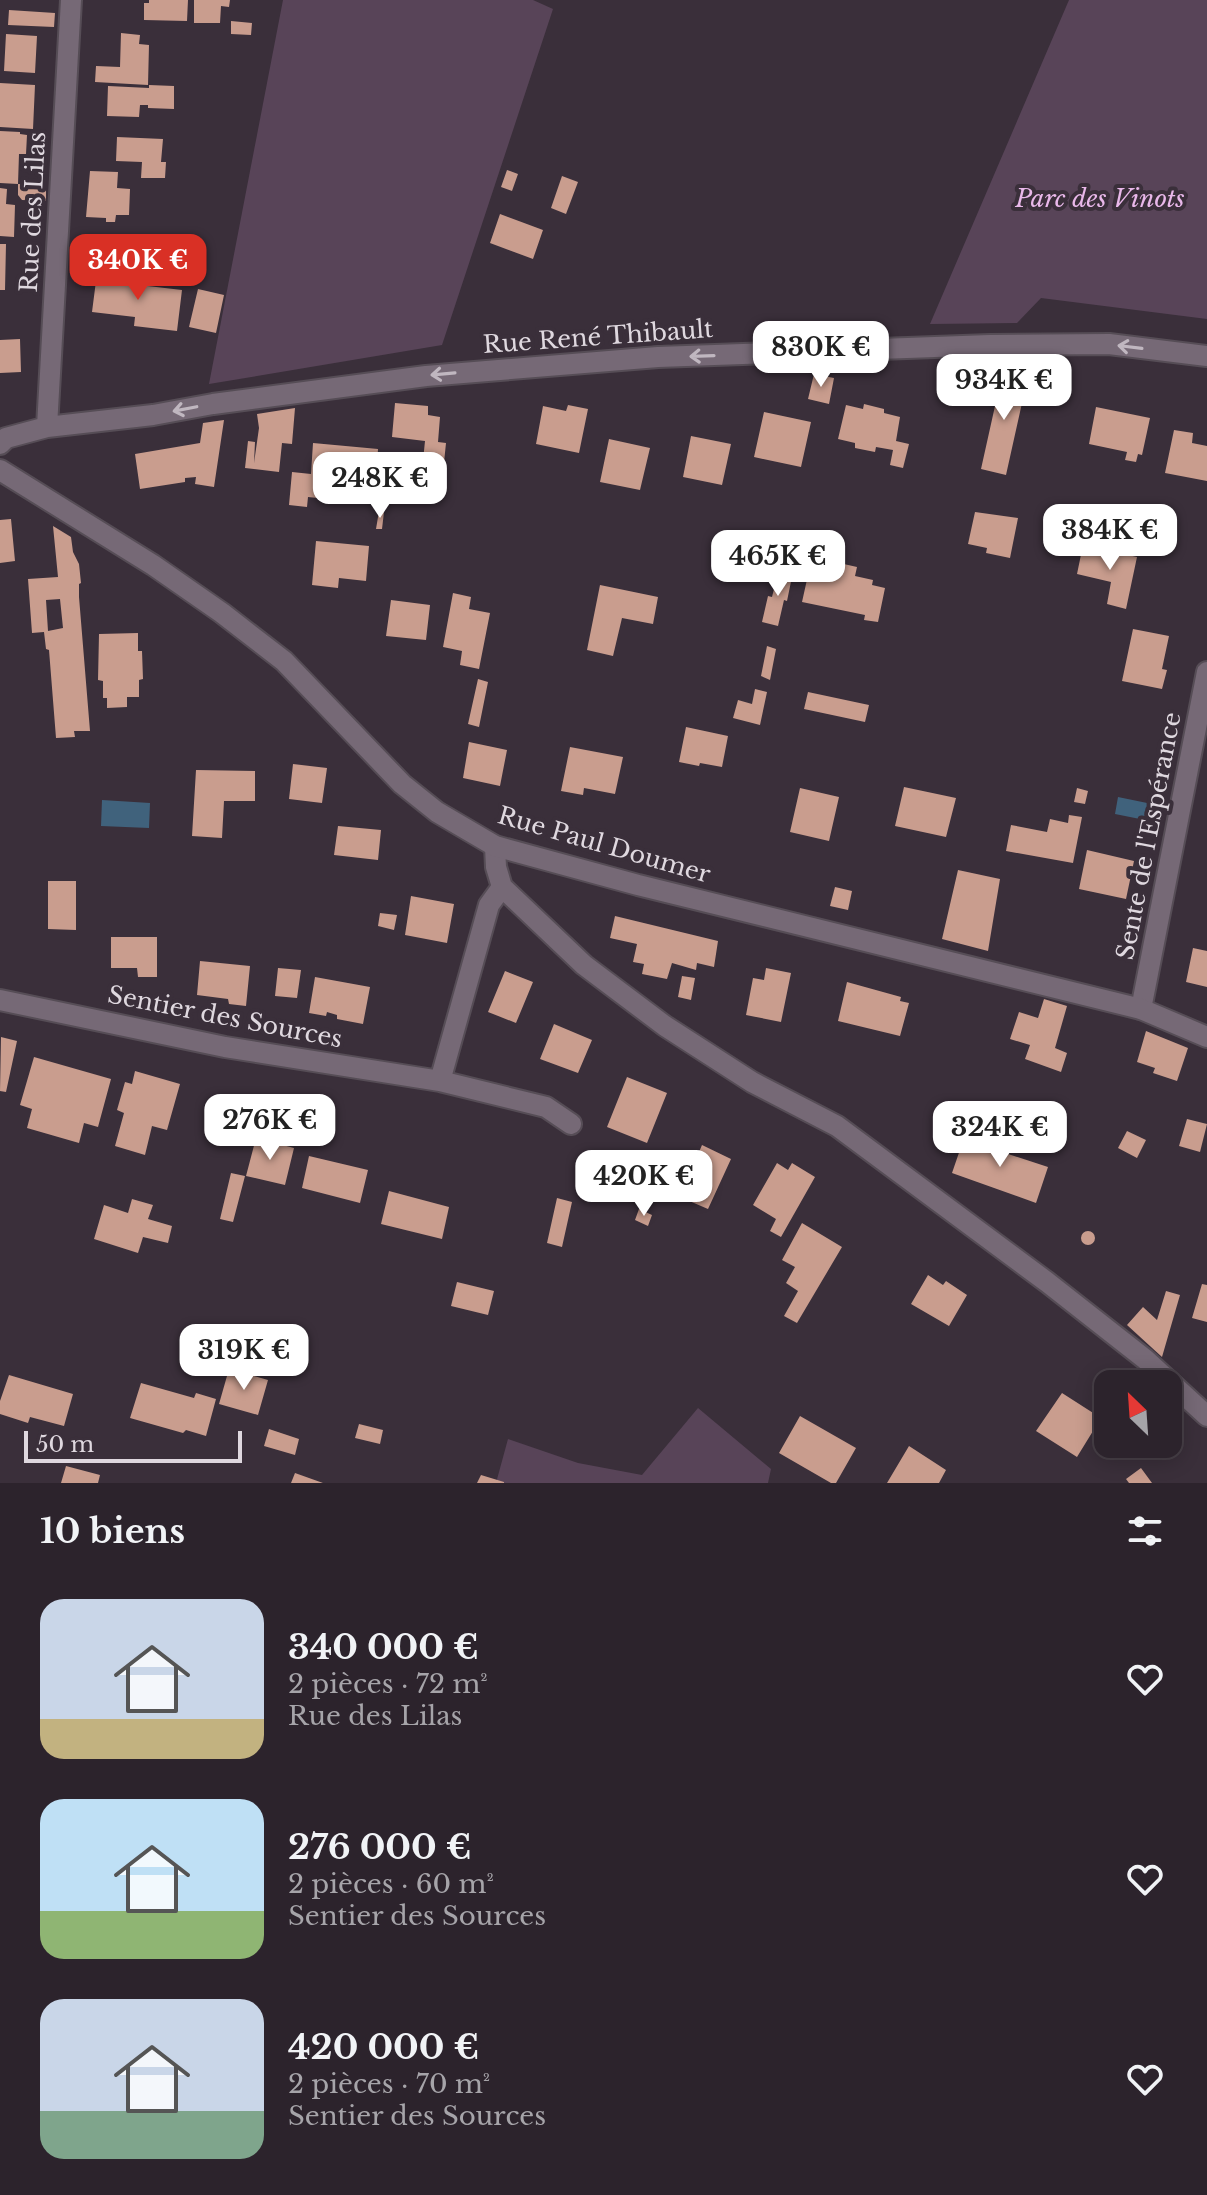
<!DOCTYPE html>
<html lang="fr">
<head>
<meta charset="utf-8">
<style>
  body { margin:0; font-family:"Libre Baskerville",serif; background:#382f38; color:#f1f3f6; height:100vh; display:flex; flex-direction:column; font-size:30px; white-space:nowrap }
  * { box-sizing:border-box; margin:0 }
  p { font-size:26px; color:#a6a4a9 }
  .icon { flex:none; width:44px; height:44px; fill:none; stroke:currentColor; stroke-width:2; stroke-linecap:round; stroke-linejoin:round }
  .map { position:relative; height:1483px; overflow:hidden }
  .drawer { display:flex; flex-direction:column; background:#2c232c; flex:1 }
  .drawer>* { flex:none }
  .needle { width:52px; rotate:335deg }
  .buttons { position:absolute; left:1094px; top:1370px; display:grid; gap:16px }
  .buttons a { display:grid; place-items:center; width:88px; height:88px; border-radius:16px; background:#2c232c; box-shadow:0 4px 20px #0003,0 0 0 2px #484048; font-size:40px }
  .scale { position:absolute; left:24px; bottom:20px; width:218px; box-sizing:border-box; padding-left:8px; border:4px solid #dfd8df; border-top:0; font-size:22px; line-height:28px; white-space:nowrap; color:#dfd8df; -webkit-text-stroke:6px #3a2f3a; paint-order:stroke }
  .price { position:absolute; translate:-50% -68px; padding:0 18px; border-radius:16px; background:#fff; color:#222; font-size:26px; line-height:52px; filter:drop-shadow(0 2px 4px #0008) }
  .price::after { content:''; position:absolute; left:50%; top:48px; width:24px; height:18px; margin-left:-12px; background:inherit; clip-path:polygon(0 0,100% 0,50% 100%) }
  .price.current { background:#d93025; color:#fff }
  ul { padding:0; list-style:none }
  li { display:flex; align-items:center; gap:24px; height:200px; padding:0 40px }
  li span { display:grid; place-items:center; flex:none; width:224px; height:160px; border-radius:24px; color:#555 }
  li>.icon { margin-inline-start:auto }
  span .icon { width:96px; height:96px; fill:#fffc; stroke-width:1 }
  li b { font-size:34px }
  h2 { display:flex; justify-content:space-between; align-items:center; height:96px; padding:0 40px; font-size:34px }
  .map>svg:first-child { display:block }
</style>
</head>
<body>
<div class="map">
<svg width="1207" height="1483" viewBox="0 0 1207 1483">
  <rect width="100%" height="100%" fill="#3a2f3a"/>
  <path fill="#584458" d="M 283,0 L 533,0 L 553,9 L 442,345 L 209,384 Z
    M 1069,0 L 1207,0 L 1207,319 L 1041,298 L 1017,323 L 930,324 Z
    M 698,1408 L 771,1469 L 768,1483 L 496,1483 L 508,1439 L 578,1463 L 642,1475 Z"/>
  <path fill="#40627c" d="M 1118,797 L 1152,804 L 1150,821 L 1115,814 Z
    M 102,800 L 150,803 L 149,828 L 101,826 Z"/>
  <path fill="#c99d8e" fill-rule="evenodd" d="M 149,0 L 188,0 L 187,21 L 144,20 L 144,3 L 149,3 Z
    M 194,0 L 230,0 L 229,7 L 221,6 L 220,23 L 194,23 Z
    M 9,10 L 55,13 L 54,27 L 8,25 Z
    M 231,21 L 252,23 L 251,35 L 231,34 Z
    M 121,33 L 140,35 L 139,44 L 149,45 L 148,85 L 95,82 L 96,66 L 120,67 Z
    M 6,34 L 37,36 L 35,73 L 4,71 Z
    M 0,83 L 35,85 L 33,129 L 0,127 Z
    M 149,85 L 174,86 L 174,109 L 148,108 L 148,105 L 140,105 L 139,117 L 107,116 L 108,86 L 149,88 Z
    M 0,131 L 20,132 L 20,134 L 27,135 L 26,154 L 19,154 L 18,184 L 0,183 Z
    M 117,137 L 163,139 L 161,162 L 166,162 L 165,178 L 141,178 L 142,162 L 116,161 Z
    M 507,170 L 518,174 L 512,191 L 501,187 Z
    M 90,171 L 118,172 L 117,188 L 130,189 L 129,215 L 116,215 L 115,222 L 106,222 L 106,218 L 86,217 Z
    M 562,176 L 578,182 L 566,214 L 551,208 Z
    M 18,184 L 46,185 L 46,201 L 22,200 L 18,195 Z
    M 0,188 L 7,189 L 6,204 L 15,205 L 14,237 L 0,236 Z
    M 500,214 L 543,230 L 533,259 L 490,243 Z
    M 0,244 L 6,244 L 5,290 L 0,290 Z
    M 97,273 L 140,278 L 139,285 L 182,290 L 177,331 L 134,326 L 135,317 L 92,312 Z
    M 198,289 L 224,295 L 216,333 L 189,327 Z
    M 20,339 L 21,372 L 0,373 L 0,340 Z
    M 1003,370 L 1028,376 L 1006,475 L 981,469 Z
    M 814,374 L 834,378 L 829,404 L 808,399 Z
    M 395,403 L 428,406 L 428,415 L 440,417 L 438,442 L 446,443 L 441,492 L 420,490 L 425,441 L 392,437 Z
    M 864,404 L 884,409 L 884,413 L 900,417 L 896,441 L 909,444 L 903,468 L 890,465 L 893,450 L 876,447 L 875,452 L 855,448 L 855,443 L 838,439 L 846,405 L 863,409 Z
    M 568,405 L 588,409 L 579,453 L 536,444 L 543,406 L 566,411 Z
    M 1096,407 L 1150,418 L 1142,455 L 1138,454 L 1136,462 L 1125,460 L 1127,452 L 1089,444 Z
    M 295,408 L 292,444 L 282,443 L 279,472 L 245,468 L 248,441 L 255,442 L 254,463 L 259,428 L 257,414 Z
    M 764,412 L 811,422 L 801,467 L 754,457 Z
    M 224,420 L 214,487 L 195,484 L 196,477 L 185,478 L 185,482 L 140,489 L 135,454 L 200,443 L 203,423 Z
    M 1174,430 L 1193,433 L 1192,443 L 1207,446 L 1207,481 L 1165,473 Z
    M 691,436 L 731,444 L 722,485 L 683,477 Z
    M 609,439 L 650,448 L 640,490 L 600,482 Z
    M 313,443 L 378,449 L 376,479 L 387,480 L 385,505 L 308,497 L 307,507 L 289,505 L 292,472 L 311,474 Z
    M 379,511 L 384,512 L 382,529 L 376,529 Z
    M 975,512 L 1018,518 L 1010,558 L 986,553 L 987,548 L 968,544 Z
    M 11,519 L 15,561 L 0,563 L 0,520 Z
    M 53,526 L 71,537 L 73,552 L 79,564 L 81,583 L 79,584 L 79,597 L 90,731 L 74,731 L 75,737 L 56,738 L 49,650 L 46,649 L 44,632 L 32,633 L 28,579 L 58,577 ZM 60,599 L 63,628 L 48,631 L 46,600 Z
    M 316,541 L 369,546 L 366,581 L 339,578 L 338,588 L 312,585 Z
    M 1083,545 L 1137,557 L 1126,609 L 1107,604 L 1111,582 L 1077,574 Z
    M 826,560 L 857,567 L 855,576 L 873,580 L 872,585 L 885,588 L 878,622 L 864,620 L 865,615 L 802,602 L 810,566 L 824,569 Z
    M 794,567 L 787,601 L 784,600 L 778,626 L 762,622 L 768,596 L 772,597 L 778,573 Z
    M 600,585 L 658,597 L 653,624 L 622,618 L 613,656 L 587,650 Z
    M 453,593 L 471,597 L 469,609 L 490,613 L 479,669 L 460,665 L 462,651 L 443,647 Z
    M 391,600 L 430,605 L 426,640 L 386,636 Z
    M 1133,629 L 1169,636 L 1162,669 L 1167,670 L 1162,689 L 1122,681 Z
    M 138,633 L 138,651 L 142,651 L 143,679 L 139,680 L 139,697 L 127,697 L 127,707 L 107,708 L 107,698 L 103,698 L 103,681 L 98,680 L 99,634 Z
    M 767,646 L 776,649 L 770,680 L 761,676 Z
    M 478,679 L 488,682 L 479,727 L 468,724 Z
    M 755,689 L 767,692 L 760,725 L 733,718 L 738,700 L 752,704 Z
    M 808,692 L 869,705 L 865,722 L 804,709 Z
    M 686,727 L 728,736 L 722,767 L 700,763 L 699,766 L 679,762 Z
    M 469,742 L 507,750 L 500,786 L 463,778 Z
    M 570,747 L 623,757 L 615,794 L 584,788 L 583,795 L 561,791 Z
    M 293,764 L 327,768 L 322,803 L 289,799 Z
    M 196,770 L 255,771 L 255,801 L 224,801 L 222,838 L 192,836 Z
    M 904,787 L 956,798 L 946,837 L 895,826 Z
    M 800,788 L 839,797 L 829,841 L 790,832 Z
    M 1077,788 L 1088,791 L 1085,804 L 1074,802 Z
    M 1069,815 L 1082,817 L 1073,863 L 1006,851 L 1011,825 L 1047,832 L 1050,819 L 1068,823 Z
    M 338,826 L 381,830 L 378,860 L 334,855 Z
    M 1087,850 L 1134,861 L 1126,899 L 1079,889 Z
    M 958,870 L 1000,879 L 988,951 L 942,939 Z
    M 48,881 L 76,881 L 76,930 L 48,929 Z
    M 835,887 L 852,891 L 848,910 L 830,906 Z
    M 411,896 L 454,904 L 447,943 L 405,935 Z
    M 380,913 L 397,915 L 394,930 L 378,926 Z
    M 615,916 L 718,941 L 714,967 L 697,963 L 696,970 L 672,963 L 667,979 L 642,974 L 644,964 L 633,962 L 637,944 L 610,938 Z
    M 111,937 L 157,937 L 157,977 L 138,977 L 137,968 L 111,968 Z
    M 1193,948 L 1207,951 L 1207,987 L 1186,982 Z
    M 200,961 L 250,966 L 246,1006 L 229,1004 L 228,999 L 197,995 Z
    M 278,968 L 301,970 L 297,998 L 275,996 Z
    M 766,968 L 791,973 L 781,1022 L 746,1015 L 753,978 L 764,980 Z
    M 505,971 L 533,982 L 516,1023 L 488,1012 Z
    M 682,976 L 695,978 L 691,1000 L 678,997 Z
    M 315,977 L 370,987 L 363,1024 L 337,1019 L 337,1015 L 327,1012 L 326,1016 L 309,1013 Z
    M 847,982 L 901,997 L 900,1001 L 909,1003 L 900,1036 L 838,1021 Z
    M 1044,999 L 1067,1006 L 1055,1048 L 1067,1053 L 1061,1072 L 1025,1059 L 1030,1045 L 1010,1039 L 1019,1012 L 1038,1018 Z
    M 554,1024 L 592,1040 L 578,1073 L 540,1059 Z
    M 1146,1031 L 1188,1048 L 1177,1081 L 1153,1073 L 1155,1068 L 1137,1062 Z
    M 1,1037 L 17,1041 L 6,1092 L 0,1091 Z
    M 34,1057 L 111,1079 L 98,1127 L 84,1123 L 79,1143 L 27,1128 L 32,1109 L 20,1105 Z
    M 135,1071 L 180,1084 L 167,1130 L 152,1126 L 145,1155 L 115,1146 L 124,1113 L 117,1110 L 125,1082 L 132,1084 Z
    M 627,1077 L 667,1093 L 647,1143 L 607,1127 Z
    M 1187,1119 L 1207,1124 L 1200,1152 L 1179,1146 Z
    M 1127,1131 L 1146,1140 L 1137,1158 L 1118,1148 Z
    M 991,1136 L 1000,1139 L 998,1144 L 1010,1148 L 1008,1154 L 1048,1167 L 1036,1203 L 952,1173 L 964,1138 L 978,1143 L 977,1148 L 986,1151 Z
    M 256,1138 L 294,1148 L 285,1185 L 246,1176 Z
    M 702,1145 L 731,1159 L 708,1209 L 680,1197 Z
    M 309,1156 L 368,1170 L 360,1203 L 302,1188 Z
    M 662,1162 L 687,1173 L 681,1189 L 677,1188 L 673,1197 L 662,1192 L 666,1183 L 655,1178 Z
    M 777,1163 L 788,1170 L 792,1163 L 815,1177 L 781,1237 L 770,1231 L 776,1219 L 753,1205 Z
    M 231,1173 L 245,1176 L 233,1222 L 220,1219 Z
    M 389,1191 L 449,1207 L 442,1239 L 381,1224 Z
    M 557,1198 L 572,1202 L 562,1247 L 547,1243 Z
    M 132,1199 L 153,1205 L 148,1219 L 172,1226 L 168,1243 L 143,1237 L 138,1253 L 94,1239 L 104,1205 L 128,1213 Z
    M 639,1209 L 652,1215 L 648,1226 L 635,1220 Z
    M 802,1223 L 842,1247 L 797,1323 L 784,1316 L 798,1291 L 786,1283 L 795,1267 L 782,1260 Z
    M1081 1238a7 7 0 1 1 14 0a7 7 0 1 1-14 0Z
    M 928,1275 L 943,1285 L 946,1281 L 967,1295 L 949,1326 L 911,1304 Z
    M 457,1282 L 494,1291 L 488,1315 L 451,1306 Z
    M 1202,1284 L 1207,1285 L 1207,1322 L 1192,1318 Z
    M 1166,1291 L 1180,1295 L 1162,1357 L 1127,1325 L 1143,1307 L 1157,1320 Z
    M 229,1369 L 268,1380 L 258,1415 L 219,1404 Z
    M 9,1375 L 73,1394 L 64,1426 L 30,1417 L 28,1423 L 0,1414 L 0,1401 Z
    M 141,1383 L 194,1398 L 196,1393 L 216,1399 L 206,1436 L 186,1430 L 183,1433 L 130,1418 Z
    M 1062,1393 L 1101,1418 L 1077,1457 L 1036,1431 Z
    M 800,1416 L 856,1448 L 836,1483 L 831,1483 L 779,1453 Z
    M 359,1424 L 383,1430 L 380,1444 L 355,1438 Z
    M 269,1429 L 299,1439 L 295,1455 L 264,1446 Z
    M 909,1446 L 946,1470 L 939,1483 L 887,1483 Z
    M 66,1466 L 100,1475 L 98,1483 L 61,1483 Z
    M 1141,1468 L 1152,1483 L 1129,1483 L 1126,1479 Z
    M 295,1473 L 323,1483 L 291,1483 Z
    M 481,1475 L 504,1482 L 504,1483 L 477,1483 Z"/>
  <g fill="none" stroke-linecap="round" stroke-linejoin="round">
    <g stroke="#564d56" stroke-width="24">
      <path id="street" d="M 47,427 L 71,0
        M 0,444 L 6,438 L 47,427 L 153,415 L 213,404 L 426,376 L 658,357 L 990,345 L 1109,344 L 1207,356
        M 495,846 L 496,867 L 502,887 L 584,965 L 665,1026 L 752,1082 L 837,1126 L 1047,1282 L 1145,1359 L 1207,1416
        M 0,1000 L 225,1047 L 440,1081 L 546,1107 L 571,1124
        M 1141,1009 L 1207,672
        M 440,1081 L 489,905 L 502,887"/>
    </g>
    <g stroke="#564d56" stroke-width="24">
      <path id="secondary" d="M 0,470 L 153,565 L 222,613 L 284,661 L 402,784 L 437,812 L 495,846 L 638,885 L 1141,1009 L 1207,1037"/>
    </g>
    <use href="#street" stroke="#766976" stroke-width="20"/>
    <use href="#secondary" stroke="#766976" stroke-width="20"/>
  </g>
  <defs><path id="oneway-shaft" d="M-6 0H5M1.5-3L5.5 0L1.5 3" fill="none" stroke-width="1.6" stroke-linecap="round" stroke-linejoin="round" transform="scale(2)"/></defs>
  <g stroke="#c0b7c0">
    <use href="#oneway-shaft" transform="translate(1130 347) rotate(-173)"/>
    <use href="#oneway-shaft" transform="translate(702 356) rotate(178)"/>
    <use href="#oneway-shaft" transform="translate(443 374) rotate(175)"/>
    <use href="#oneway-shaft" transform="translate(185 409) rotate(169)"/>
  </g>
  <g text-anchor="middle" stroke-width="8" stroke-linejoin="round" paint-order="stroke">
    <g font-size="24" font-style="italic" fill="#e9b8ea" stroke="#3a2f3a">
      <text x="1100" y="207">Parc des Vinots</text>
    </g>
    <g font-size="24" fill="#dfd8df" stroke="#3a2f3a">
      <text transform="translate(33 212) rotate(-87)" y="8">Rue des Lilas</text>
      <text transform="translate(598 337) rotate(-4)" y="8">Rue René Thibault</text>
      <text transform="translate(1149 836) rotate(-79)" y="8">Sente de l'Espérance</text>
      <text transform="translate(604 845) rotate(16)" y="8">Rue Paul Doumer</text>
      <text transform="translate(225 1017) rotate(11)" y="8">Sentier des Sources</text>
    </g>
  </g>
</svg>
<div class="buttons">
<a><svg class="needle" viewBox="-14 -14 28 28"><path d="M0-13l5 13h-10z" fill="#e53935"/><path d="M0 13l5-13h-10z" fill="#a6a4a9"/></svg></a>
</div>
<div class="scale">50 m</div>
<b class="price current" style="left:138px;top:302px">340K €</b>
<b class="price" style="left:821px;top:389px">830K €</b>
<b class="price" style="left:1004px;top:422px">934K €</b>
<b class="price" style="left:380px;top:520px">248K €</b>
<b class="price" style="left:1110px;top:572px">384K €</b>
<b class="price" style="left:778px;top:598px">465K €</b>
<b class="price" style="left:270px;top:1162px">276K €</b>
<b class="price" style="left:1000px;top:1169px">324K €</b>
<b class="price" style="left:644px;top:1218px">420K €</b>
<b class="price" style="left:244px;top:1392px">319K €</b>
</div>
<section class="drawer">
<h2>10 biens<svg class="icon" aria-label="filters" viewBox="0 0 24 24"><path d="M4 7h16M4 17h16"/><circle cx="9" cy="7" r="2"/><circle cx="15" cy="17" r="2"/></svg></h2>
<ul>
<li><span style="background:linear-gradient(#c9d6e8 75%,#c2b280 0)"><svg class="icon" aria-label="home" viewBox="0 0 24 24"><path d="M3 11l9-7 9 7M6 9v11h12V9"/></svg></span><div><b>340 000 €</b><p>2 pièces · 72 m²</p><p>Rue des Lilas</p></div><svg class="icon" aria-label="heart" viewBox="0 0 24 24"><path d="M12 20l-8-8c-3-5 5-10 8-4 3-6 11-1 8 4z"/></svg></li>
<li><span style="background:linear-gradient(#bfe0f5 70%,#8fb573 0)"><svg class="icon" aria-label="home" viewBox="0 0 24 24"><path d="M3 11l9-7 9 7M6 9v11h12V9"/></svg></span><div><b>276 000 €</b><p>2 pièces · 60 m²</p><p>Sentier des Sources</p></div><svg class="icon" aria-label="heart" viewBox="0 0 24 24"><path d="M12 20l-8-8c-3-5 5-10 8-4 3-6 11-1 8 4z"/></svg></li>
<li><span style="background:linear-gradient(#c9d6e8 70%,#7fa58c 0)"><svg class="icon" aria-label="home" viewBox="0 0 24 24"><path d="M3 11l9-7 9 7M6 9v11h12V9"/></svg></span><div><b>420 000 €</b><p>2 pièces · 70 m²</p><p>Sentier des Sources</p></div><svg class="icon" aria-label="heart" viewBox="0 0 24 24"><path d="M12 20l-8-8c-3-5 5-10 8-4 3-6 11-1 8 4z"/></svg></li>
</ul>
</section>
</body>
</html>
